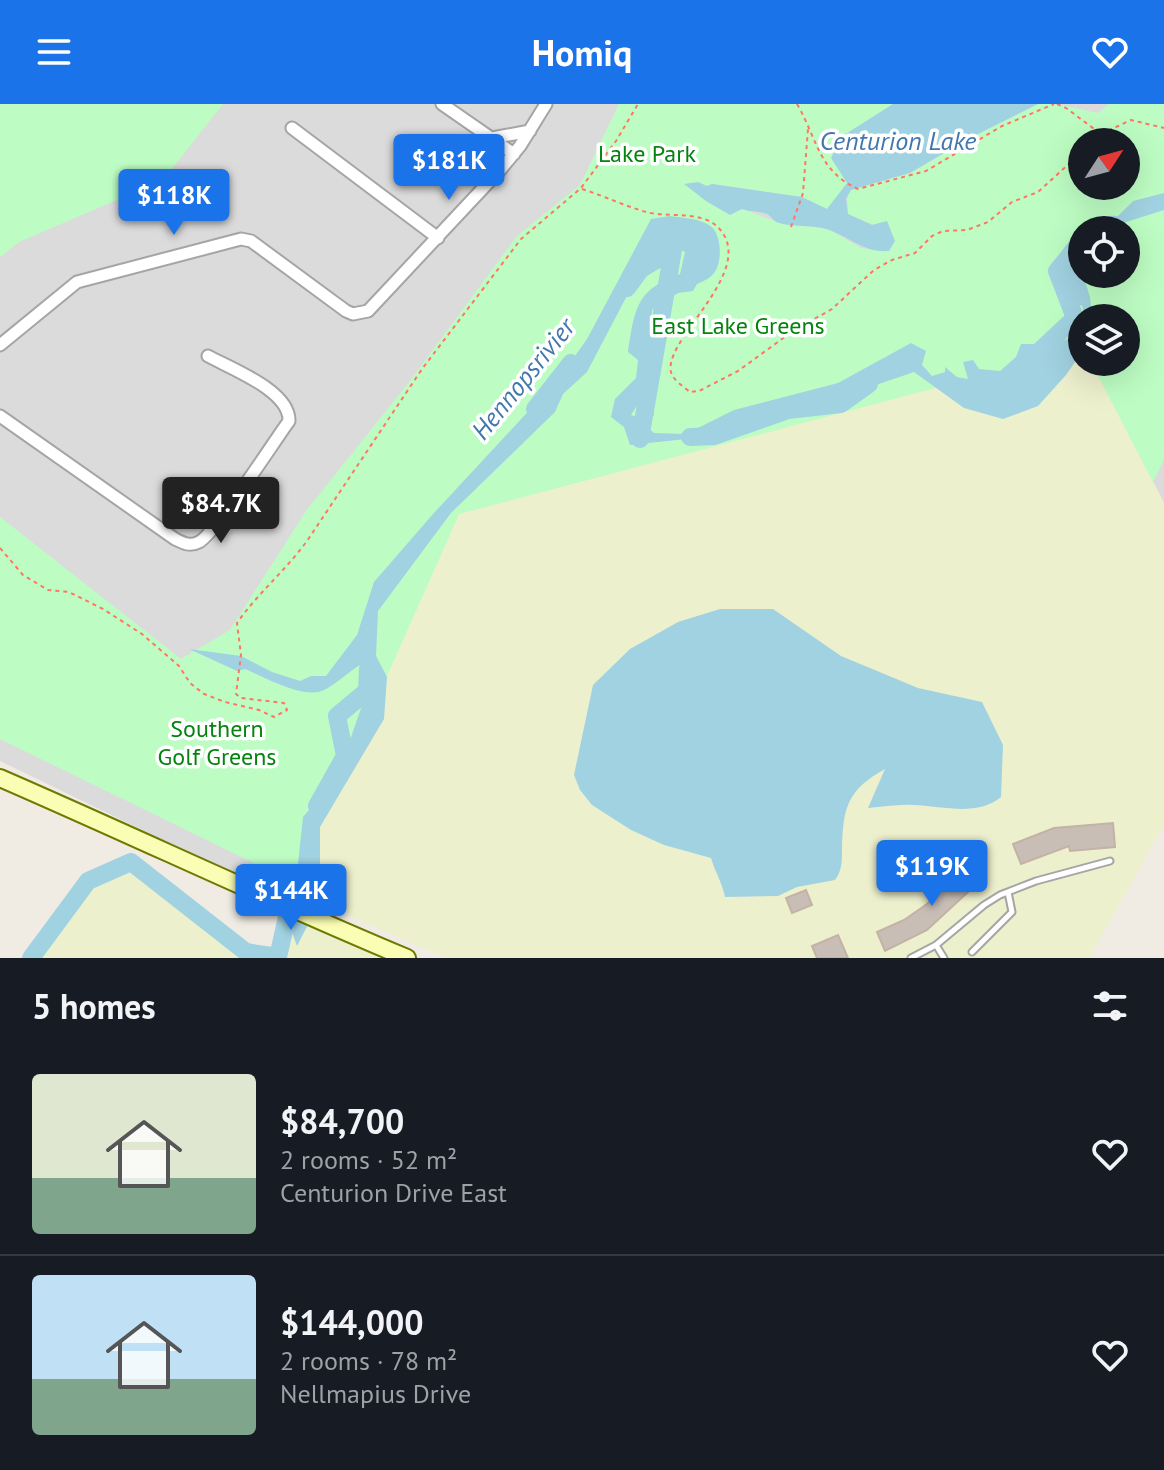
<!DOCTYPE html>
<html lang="en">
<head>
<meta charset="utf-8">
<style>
  body { margin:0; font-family:"PT Sans",sans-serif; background:#242831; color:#f1f3f6; height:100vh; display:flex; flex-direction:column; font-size:30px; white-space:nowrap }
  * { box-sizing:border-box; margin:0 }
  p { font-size:26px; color:#9ea1a6 }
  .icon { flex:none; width:44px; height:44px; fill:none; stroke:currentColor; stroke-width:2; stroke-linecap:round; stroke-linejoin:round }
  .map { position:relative; height:854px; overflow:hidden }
  .details { display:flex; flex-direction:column; background:#171b24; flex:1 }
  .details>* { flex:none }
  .needle { width:52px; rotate:54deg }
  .fabs { position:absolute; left:1068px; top:24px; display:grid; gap:16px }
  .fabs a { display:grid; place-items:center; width:72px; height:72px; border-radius:50%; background:#171b24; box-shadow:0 8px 32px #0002; font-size:40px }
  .price { position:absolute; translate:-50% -68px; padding:0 18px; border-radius:8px; background:#1a73e8; color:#fff; font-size:26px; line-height:52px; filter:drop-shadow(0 2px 4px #0008) }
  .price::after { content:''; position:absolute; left:50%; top:48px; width:24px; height:18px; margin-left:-12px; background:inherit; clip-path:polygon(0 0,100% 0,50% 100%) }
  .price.on { background:#222; color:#fff }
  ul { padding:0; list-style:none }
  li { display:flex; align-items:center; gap:24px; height:200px; padding:0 32px }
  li+li { border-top:2px solid #363941 }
  li span { display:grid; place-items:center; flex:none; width:224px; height:160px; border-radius:8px; color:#555 }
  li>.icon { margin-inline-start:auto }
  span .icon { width:96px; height:96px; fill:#fffc; stroke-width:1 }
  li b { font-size:34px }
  h2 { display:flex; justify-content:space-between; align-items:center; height:96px; padding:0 32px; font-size:34px }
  header { display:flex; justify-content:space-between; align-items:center; height:104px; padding:0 32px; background:#1a73e8; color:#fff; font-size:36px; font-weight:600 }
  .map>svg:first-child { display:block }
</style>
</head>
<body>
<header><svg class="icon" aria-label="menu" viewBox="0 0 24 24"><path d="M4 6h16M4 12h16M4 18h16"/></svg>Homiq<svg class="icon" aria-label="heart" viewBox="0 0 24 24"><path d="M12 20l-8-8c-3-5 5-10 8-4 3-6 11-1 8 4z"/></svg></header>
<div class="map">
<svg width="1164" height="854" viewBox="0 0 1164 854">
  <rect width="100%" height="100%" fill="#f0ece4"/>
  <path fill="#dcdbdb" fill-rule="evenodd" d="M 0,0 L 1164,0 L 1164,399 L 1091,258 L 1126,258 L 1126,214 L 1082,214 L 1082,245 L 459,410 L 287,796 L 0,657 ZM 1082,38 L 1126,38 L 1126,82 L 1082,82 ZM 1082,126 L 1126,126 L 1126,170 L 1082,170 Z"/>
  <path fill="#edf0cd" d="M 1082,245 L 1082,258 L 1091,258 L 1164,399 L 1164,721 L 1089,854 L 447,854 L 291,787 L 459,410 Z
    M 131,758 L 246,848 L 278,853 L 292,803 L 406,854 L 31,854 L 88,777 Z"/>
  <path fill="#bdfdc3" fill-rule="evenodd" d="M 0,0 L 223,0 L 163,76 L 19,138 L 0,153 Z
    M 619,0 L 893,0 L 841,33 L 910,69 L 970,34 L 1038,0 L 1058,0 L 1098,9 L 1109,0 L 1164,0 L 1164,355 L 1153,378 L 1091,258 L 1126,258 L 1126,214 L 1082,214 L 1082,245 L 459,410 L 320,723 L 296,783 L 264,764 L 0,635 L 0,413 L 181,555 L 230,526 L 306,407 L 410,277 L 517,132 L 580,81 ZM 1082,38 L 1126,38 L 1126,82 L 1082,82 ZM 713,80 L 802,93 L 827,105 L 847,81 L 848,110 L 891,128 L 895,137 L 879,147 L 861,144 L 828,125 L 777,118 L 742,105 L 707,82 ZM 1082,126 L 1126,126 L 1126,170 L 1082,170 Z"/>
  <path fill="#a1d2e1" d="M 893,0 L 1038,0 L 970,34 L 910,69 L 851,86 L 846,95 L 848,110 L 872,121 L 887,117 L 895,137 L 889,147 C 863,149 849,132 826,125 C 811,120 791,124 776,118 C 773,116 770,111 767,110 C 760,107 750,108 742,105 L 730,111 L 706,97 L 684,80 L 698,78 L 707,82 L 712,80 L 802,93 L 827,105 L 847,79 L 831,54 L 841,33 Z
    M 1164,89 L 1164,106 L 1117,121 L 1113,126 L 1082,126 L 1082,159 L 1080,162 L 1090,193 L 1092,214 L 1085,214 L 1082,201 L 1076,203 C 1067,185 1064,168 1062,147 C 1079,124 1087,110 1118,112 L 1133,97 Z
    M 670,112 C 683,114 698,114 709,121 C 721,128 722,152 717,164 C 714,172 705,177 697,180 L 693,187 L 678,189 L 652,206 L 651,225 L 657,254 L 652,273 L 654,286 L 644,285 L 643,292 L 631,311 L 642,315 L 649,311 L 649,303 L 654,300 L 654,311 L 648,317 L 647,323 L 654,329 L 686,330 L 734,306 L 838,279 L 911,239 L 926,247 L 922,261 L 932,272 L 945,268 L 945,263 L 957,273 L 968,275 L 963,258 L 973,256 L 979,265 L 1000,267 L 1016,253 L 1021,240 C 1036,240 1064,242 1074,230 C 1077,226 1079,222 1082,218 L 1082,248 L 1066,271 L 1038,302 L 1003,315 L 964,304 L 914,268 L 879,280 L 863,291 L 833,296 L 714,332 L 630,341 L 624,323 L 611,313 L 615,295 L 636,274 L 638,256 L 628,248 C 635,204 636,186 680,170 L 685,148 L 673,143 L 641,165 L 587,268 L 563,290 L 555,308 L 451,409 L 378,507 L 376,552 L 387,573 L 384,615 L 320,723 L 320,771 L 314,809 L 297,842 L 285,809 L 297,769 L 303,713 L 326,686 L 343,656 L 367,587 L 362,560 C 349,567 338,579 324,586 C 304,596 264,573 245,565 L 237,567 L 189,545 L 241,552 L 272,568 L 300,577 L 311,572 L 326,572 L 357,531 L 374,478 L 433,410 L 561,272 L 587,235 L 651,115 Z
    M 720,505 L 773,505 L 841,552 L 918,584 L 982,598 L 1003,641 L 1001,693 C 977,713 943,702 913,701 C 898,700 883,703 868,704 L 885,665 C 847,686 843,704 842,745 C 842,757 842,767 835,776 L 797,783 L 778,792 L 725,793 C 722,778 715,768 711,754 L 664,741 L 631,726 L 592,701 L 580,686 L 574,671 L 593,581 L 630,545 L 678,518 Z"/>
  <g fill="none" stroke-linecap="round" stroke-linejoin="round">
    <path stroke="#a1d2e1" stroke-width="18" d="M 627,184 L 641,165 L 673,146 L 640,335
      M 1031,255 L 1075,214 L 1057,167 L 1082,137
      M 535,305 L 571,259
      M 690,333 L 714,332 L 788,306 L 841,300 L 869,280
      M 317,702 L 345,652 L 337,612 L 367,587 L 368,565
      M 31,854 L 88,777 L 131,758 L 246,848 L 278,853 L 292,791"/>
  </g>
  <path fill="#c8beb6" stroke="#c3b2a5" stroke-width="2" d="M 1113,719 L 1115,743 L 1070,747 L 1069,742 L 1021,760 L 1013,740 L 1054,724 Z
    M 966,758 L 984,770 L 968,788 L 927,826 L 885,847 L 877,828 L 904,816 L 927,800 Z
    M 806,786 L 812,801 L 792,809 L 786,794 Z
    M 838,831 L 848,854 L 817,854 L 812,842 Z"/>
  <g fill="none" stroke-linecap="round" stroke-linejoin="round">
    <g stroke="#a5a5a5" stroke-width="9">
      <path id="service" d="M 936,841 L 944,854
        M 972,848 L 1012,808 L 1008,788
        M 911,854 L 936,841 L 984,801 L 1000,791 L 1036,777 L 1110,757"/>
    </g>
    <g stroke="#a5a5a5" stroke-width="15">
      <path id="minor" d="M 442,0 L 514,50
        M 292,24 L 438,134
        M 493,73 L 495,57 L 492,34 L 530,27
        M 0,241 L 77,178 L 241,135 L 251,137 L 346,207 L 353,210 L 368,207 L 501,65 L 520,42 L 546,0
        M 0,312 L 175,435 C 183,439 190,443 199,438 C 213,432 275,336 289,317 C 290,287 232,265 208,252"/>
    </g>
    <g stroke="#6d7a00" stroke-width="20">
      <path id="secondary" d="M 0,674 C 136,733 270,797 407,854"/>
    </g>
    <path stroke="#ff7665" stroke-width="2" stroke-dasharray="4 4" stroke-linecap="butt" d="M 797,0 C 817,34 818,67 858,85 L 926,67 L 1002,22 L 1054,0
      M 1057,0 L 1066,4 L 1101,30 L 1092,38
      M 1101,30 L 1131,16 L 1164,24
      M 582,85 C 604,92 625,102 646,108 C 672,115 710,103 725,133 C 747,177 658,241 672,271 C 675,277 685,284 690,288 L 699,287 L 738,267 L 793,227 L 832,205 L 874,166 L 892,156 L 915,149 L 932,132 L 943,127 L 967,126 L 988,118 L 1012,98 L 1038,88 L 1082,48
      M 791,123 L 803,89 L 808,25
      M 0,444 L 23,471 L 48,486 L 69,488 L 103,505 L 142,530 L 179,562 L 190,579 L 204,590 L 225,598 L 259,606 L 274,613 L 287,606 L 284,599 L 241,594 L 236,590 L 241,551 L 237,519 C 258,489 286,466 307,437 L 422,265 L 521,135 L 581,84 L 616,37 L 638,0"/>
    <use href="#service" stroke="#fff" stroke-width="5"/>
    <use href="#minor" stroke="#fff" stroke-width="11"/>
    <use href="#secondary" stroke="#fafeb4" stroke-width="16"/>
  </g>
  <g text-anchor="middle" stroke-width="7" stroke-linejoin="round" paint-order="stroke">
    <g font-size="24" fill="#04840f" stroke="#fff">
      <text x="647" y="58">Lake Park</text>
      <text x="738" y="230">East Lake Greens</text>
      <text x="217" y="633">Southern<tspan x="217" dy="28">Golf Greens</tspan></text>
    </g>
    <g font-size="26" font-style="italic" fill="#4177ad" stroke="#fff">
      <text x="898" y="46">Centurion Lake</text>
      <text transform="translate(523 275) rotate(-51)" y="9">Hennopsrivier</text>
    </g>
  </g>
</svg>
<div class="fabs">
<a><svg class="needle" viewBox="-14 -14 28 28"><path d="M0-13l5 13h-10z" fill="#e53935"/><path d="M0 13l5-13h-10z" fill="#9ea1a6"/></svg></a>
<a><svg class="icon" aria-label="locate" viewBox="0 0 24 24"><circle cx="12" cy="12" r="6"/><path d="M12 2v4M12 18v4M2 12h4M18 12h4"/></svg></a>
<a><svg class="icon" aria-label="layers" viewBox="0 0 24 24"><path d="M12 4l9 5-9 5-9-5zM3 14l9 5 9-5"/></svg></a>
</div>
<b class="price" style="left:449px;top:98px">$181K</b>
<b class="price" style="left:174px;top:133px">$118K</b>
<b class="price on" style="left:221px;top:441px">$84.7K</b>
<b class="price" style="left:932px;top:804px">$119K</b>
<b class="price" style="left:291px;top:828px">$144K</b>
</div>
<section class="details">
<h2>5 homes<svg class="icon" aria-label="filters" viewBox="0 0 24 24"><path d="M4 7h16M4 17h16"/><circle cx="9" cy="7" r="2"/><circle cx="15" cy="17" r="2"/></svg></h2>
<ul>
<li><span style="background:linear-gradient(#dfe7d0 65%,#7fa58c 0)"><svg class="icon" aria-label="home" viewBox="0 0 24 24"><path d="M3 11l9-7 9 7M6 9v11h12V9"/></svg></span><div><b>$84,700</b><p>2 rooms · 52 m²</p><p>Centurion Drive East</p></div><svg class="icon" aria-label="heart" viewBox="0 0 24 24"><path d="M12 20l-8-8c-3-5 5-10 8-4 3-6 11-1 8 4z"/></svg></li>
<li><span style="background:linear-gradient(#bfe0f5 65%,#7fa58c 0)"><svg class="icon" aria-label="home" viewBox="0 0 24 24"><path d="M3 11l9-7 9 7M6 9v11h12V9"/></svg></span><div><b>$144,000</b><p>2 rooms · 78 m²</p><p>Nellmapius Drive</p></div><svg class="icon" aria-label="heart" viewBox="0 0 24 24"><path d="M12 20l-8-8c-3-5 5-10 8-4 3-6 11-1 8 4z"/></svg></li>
</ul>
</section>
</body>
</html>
